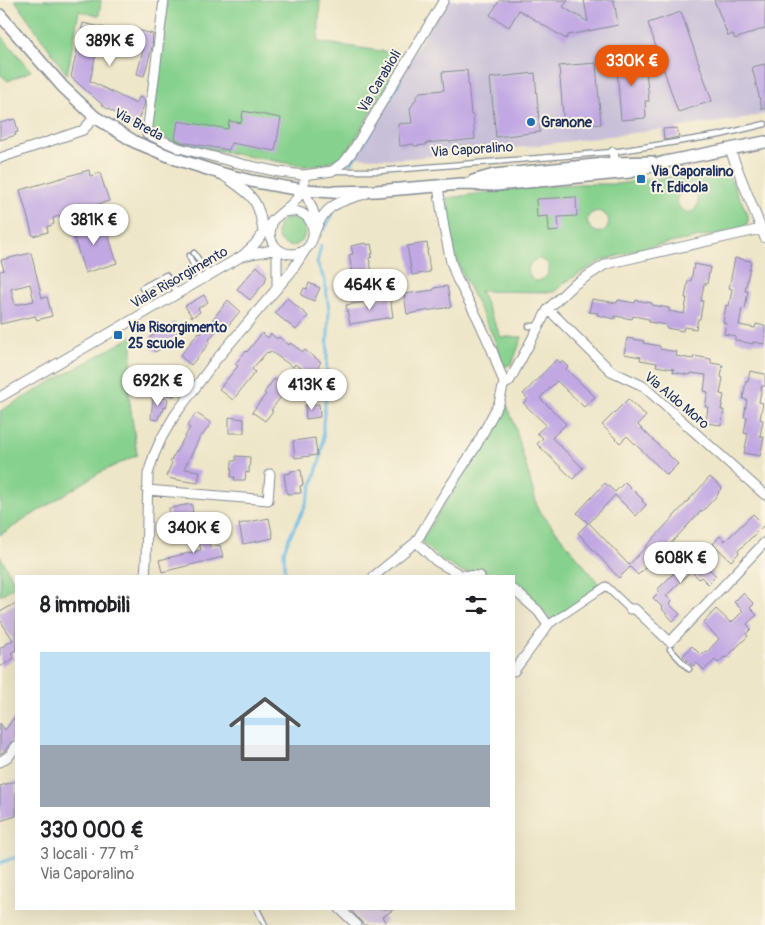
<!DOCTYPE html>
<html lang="it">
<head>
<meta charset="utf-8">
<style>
  body { margin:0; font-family:Pangolin,sans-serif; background:#f2f2f2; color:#202124; height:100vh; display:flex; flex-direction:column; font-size:19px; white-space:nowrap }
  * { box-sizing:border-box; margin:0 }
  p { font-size:16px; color:#757577 }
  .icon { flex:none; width:28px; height:28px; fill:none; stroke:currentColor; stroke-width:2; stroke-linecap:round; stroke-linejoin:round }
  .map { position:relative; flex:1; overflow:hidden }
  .sheet { position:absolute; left:15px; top:575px; width:500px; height:335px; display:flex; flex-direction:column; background:#fff; border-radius:0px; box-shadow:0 5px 20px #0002 }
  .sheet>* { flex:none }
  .price { position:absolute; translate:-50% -42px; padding:0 11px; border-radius:18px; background:#fff; color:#222; font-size:16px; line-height:32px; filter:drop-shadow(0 1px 2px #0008) }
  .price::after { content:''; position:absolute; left:50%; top:30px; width:15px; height:11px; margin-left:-8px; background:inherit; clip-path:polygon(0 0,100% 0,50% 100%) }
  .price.current { background:#ea580c; color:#fff }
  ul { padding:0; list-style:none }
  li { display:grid; align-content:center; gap:10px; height:265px; padding:0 25px }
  li span { display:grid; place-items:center; height:155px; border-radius:0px; color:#555 }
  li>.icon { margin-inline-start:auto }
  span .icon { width:90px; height:90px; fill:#fffc; stroke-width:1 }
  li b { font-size:21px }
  h2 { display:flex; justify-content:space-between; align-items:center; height:60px; padding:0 25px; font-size:21px }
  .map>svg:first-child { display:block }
</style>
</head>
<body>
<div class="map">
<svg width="765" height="925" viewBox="0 0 765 925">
  <rect width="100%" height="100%" fill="#fcf5e5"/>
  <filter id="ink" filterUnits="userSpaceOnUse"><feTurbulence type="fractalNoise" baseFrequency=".02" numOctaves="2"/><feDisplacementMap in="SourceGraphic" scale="10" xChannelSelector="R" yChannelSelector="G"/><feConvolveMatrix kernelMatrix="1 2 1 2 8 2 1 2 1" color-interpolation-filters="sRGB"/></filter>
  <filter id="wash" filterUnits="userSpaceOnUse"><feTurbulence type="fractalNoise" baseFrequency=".0096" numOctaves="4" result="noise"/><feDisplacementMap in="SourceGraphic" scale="20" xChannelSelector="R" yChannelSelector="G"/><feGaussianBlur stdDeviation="1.12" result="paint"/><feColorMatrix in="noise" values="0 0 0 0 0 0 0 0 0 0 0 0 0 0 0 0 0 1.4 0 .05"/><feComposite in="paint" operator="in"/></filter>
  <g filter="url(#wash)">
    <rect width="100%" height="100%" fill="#eee6c8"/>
    <path fill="#c8c0d8" d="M 446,0 L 765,0 L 765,114 L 735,120 L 524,147 L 399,159 L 354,157 L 354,152 Z"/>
    <path fill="#87d18e" stroke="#518076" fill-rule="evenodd" d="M 15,0 L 101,0 L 99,16 L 79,11 L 67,75 Z
      M 167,0 L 320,0 L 318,42 L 395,53 L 404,56 L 350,148 L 341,157 L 321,165 L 304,166 L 246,156 L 174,142 L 151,132 Z
      M 0,34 L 31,71 L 8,81 L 0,74 Z
      M 721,169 L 725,171 L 728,174 L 748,215 C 749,222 747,225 741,229 L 639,249 L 599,262 L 564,283 L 554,292 L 480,291 L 501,337 L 522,337 L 512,364 L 503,367 L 494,338 L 462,273 L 454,251 L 447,198 L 530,187 L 580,184 L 618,184 ZM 688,191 C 695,192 701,198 697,206 C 688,225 662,195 688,191 ZM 598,211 C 605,213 611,218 608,226 C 599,245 573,216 598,211 ZM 539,259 C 564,265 536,294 529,274 C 526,266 532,260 539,259 Z
      M277 232a14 14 0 1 1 28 0a14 14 0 1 1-28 0Z
      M 133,336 L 129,396 L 137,455 L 99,473 L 0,535 L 0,411 Z
      M 506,403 L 514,423 L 538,509 L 601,586 L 551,621 L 541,607 L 514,585 L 514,576 L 493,576 L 486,573 L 462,572 L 438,558 L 421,541 L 478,452 Z
      M 0,556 L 16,585 L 0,596 Z"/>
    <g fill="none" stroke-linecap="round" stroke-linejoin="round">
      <path stroke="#6bbbe6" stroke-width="3" d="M 351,164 L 400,82
        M 324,230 L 333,214
        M 285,576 L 284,551 L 289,538 L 305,507 L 320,460 L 323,441 L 323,423 L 325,406 L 329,309 L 325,281 L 317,263 L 321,246
        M 0,863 L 16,857"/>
    </g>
    <g id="blocks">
      <path fill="#c1a8e3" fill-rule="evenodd" d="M 500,0 L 568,0 L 563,7 L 588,22 L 584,0 L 614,0 L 618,25 L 568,35 L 566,39 L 519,10 L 509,27 L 490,15 Z
        M 714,0 L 765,0 L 765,28 L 735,39 L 733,34 L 728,36 Z
        M 681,12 L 712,101 L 678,112 L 648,23 Z
        M 83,23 L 105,28 L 104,30 L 135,37 L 137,30 L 153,34 L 152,47 L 144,76 L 137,74 L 143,50 L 102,40 L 100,46 L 98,45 L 90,81 L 136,104 L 139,97 L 145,100 L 144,106 L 136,124 L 106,108 L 71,77 Z
        M 641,55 L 643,70 L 646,70 L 649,101 L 645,101 L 646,118 L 621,120 L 616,57 Z
        M 596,63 L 601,124 L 564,127 L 559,66 Z
        M 765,64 L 765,109 L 762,109 L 752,67 Z
        M 467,70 L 471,115 L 473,115 L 475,139 L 449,142 L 449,141 L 426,143 L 426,145 L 414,146 L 413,144 L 400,146 L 398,124 L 412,123 L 410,109 L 420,92 L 444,90 L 442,72 Z
        M 535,73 L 540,132 L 496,137 L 490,78 Z
        M 243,111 L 281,118 L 275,151 L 231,143 L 229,150 L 181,142 L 175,139 L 178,121 L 228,129 L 229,121 L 241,123 Z
        M 15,119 L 18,132 L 15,133 L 16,135 L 0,140 L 0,123 Z
        M 677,128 L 679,137 L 664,140 L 663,129 Z
        M 89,170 L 90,176 L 100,173 L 109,201 L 53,218 L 54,224 L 47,227 L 48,232 L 33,236 L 20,190 Z
        M 576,197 L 577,216 L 558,217 L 559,231 L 549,232 L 548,216 L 537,217 L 536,199 Z
        M 103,218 L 117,263 L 85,273 L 71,228 Z
        M 366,243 L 367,245 L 371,244 L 373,254 L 371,254 L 372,257 L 369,258 L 372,272 L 374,271 L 375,274 L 377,274 L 379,284 L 374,285 L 374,286 L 359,289 L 357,281 L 354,281 L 349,255 L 353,254 L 351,246 Z
        M 427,243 L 428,250 L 427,250 L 430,272 L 412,275 L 407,246 Z
        M 31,253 L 42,298 L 47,297 L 52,316 L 37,320 L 35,316 L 0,324 L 0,271 L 4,270 L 1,260 ZM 30,284 L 34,301 L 15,305 L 11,289 Z
        M 735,258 L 751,261 L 745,291 L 748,291 L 745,309 L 742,308 L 739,325 L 755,328 L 756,324 L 765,326 L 765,344 L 753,342 L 753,344 L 735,340 L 735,336 L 724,334 L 726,323 L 723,323 L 726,305 L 729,306 L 732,289 L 729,288 Z
        M 694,264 L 710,267 L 707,284 L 704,284 L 701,301 L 703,301 L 700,319 L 698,319 L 696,329 L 684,327 L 683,331 L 666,328 L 666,325 L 649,322 L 649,319 L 633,316 L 632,319 L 615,316 L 615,319 L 597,315 L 598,313 L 589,312 L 592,299 L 617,303 L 618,300 L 635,303 L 636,300 L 652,303 L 652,305 L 669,308 L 669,311 L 684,314 L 687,298 L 685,298 L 688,281 L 691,281 Z
        M 257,266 L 267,276 L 265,280 L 266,281 L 250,300 L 237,289 Z
        M 309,283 L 320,288 L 314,301 L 301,295 L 304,288 L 307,289 Z
        M 447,286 L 451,307 L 407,314 L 404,294 L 434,290 L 434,288 Z
        M 204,295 L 208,302 L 198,308 L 200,312 L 192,317 L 185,306 Z
        M 390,296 L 393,317 L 350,324 L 346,305 L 377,300 L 377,299 Z
        M 287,298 L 308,316 L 296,330 L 275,313 Z
        M 228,300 L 240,311 L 223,332 L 218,328 L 209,340 L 210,341 L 207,345 L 208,345 L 191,365 L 180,356 L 199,332 L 201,334 Z
        M 175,322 L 180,331 L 174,334 L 176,337 L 165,342 L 167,345 L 155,352 L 149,343 L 152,342 L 150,337 Z
        M 262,333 L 268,338 L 271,334 L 277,339 L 279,337 L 289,345 L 290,343 L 303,352 L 305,350 L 321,362 L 312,376 L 295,364 L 293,367 L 270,351 L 269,353 L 267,352 L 252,369 L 255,372 L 233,400 L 219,389 L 238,366 L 235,364 L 246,351 L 247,352 Z
        M 627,338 L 644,341 L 643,343 L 660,346 L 660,349 L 677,352 L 676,356 L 693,359 L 694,356 L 711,359 L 711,363 L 723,365 L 721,377 L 723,378 L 720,394 L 724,395 L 721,410 L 724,410 L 721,425 L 706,423 L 708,407 L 705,407 L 708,392 L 704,391 L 706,375 L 691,373 L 690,375 L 673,372 L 674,369 L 656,366 L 657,363 L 640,360 L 641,357 L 624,354 Z
        M 557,359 L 560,363 L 562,361 L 568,367 L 566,369 L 595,397 L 584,407 L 557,381 L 540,398 L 566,424 L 552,438 L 583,468 L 573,479 L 537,444 L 543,438 L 537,433 L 546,425 L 523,403 L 528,399 L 523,394 Z
        M 165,368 L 181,371 L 177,391 L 175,391 L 174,396 L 162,394 Z
        M 750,371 L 765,374 L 765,386 L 762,386 L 759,402 L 763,403 L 760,419 L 763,420 L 760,436 L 764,437 L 760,456 L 744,453 L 748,434 L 744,433 L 747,417 L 744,417 L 747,400 L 743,399 L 746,381 L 748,382 Z
        M 274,379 L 287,389 L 271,410 L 273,411 L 265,421 L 252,412 L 266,394 L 264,393 Z
        M 153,396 L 168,399 L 166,408 L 164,407 L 163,412 L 162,411 L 161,415 L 159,415 L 158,420 L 151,419 Z
        M 628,399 L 646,416 L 638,425 L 678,464 L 667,475 L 627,436 L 620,443 L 602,425 Z
        M 319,404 L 320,417 L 306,419 L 305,405 Z
        M 196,413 L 211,423 L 202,436 L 201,435 L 184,469 L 200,471 L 198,483 L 172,479 L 166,476 L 172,463 L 170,462 L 190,428 L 187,426 Z
        M 229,417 L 244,419 L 244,433 L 229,433 Z
        M 315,438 L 317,455 L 295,458 L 293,441 Z
        M 236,456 L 250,457 L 249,473 L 246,472 L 245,480 L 234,480 L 235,477 L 231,477 L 232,461 L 236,461 Z
        M 301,470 L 303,485 L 300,486 L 301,493 L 287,494 L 284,474 L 291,473 L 291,471 Z
        M 710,477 L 722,488 L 718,492 L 719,493 L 702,512 L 701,511 L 660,555 L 653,562 L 652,561 L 638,575 L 630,567 L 619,578 L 578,533 L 588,523 L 577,513 L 605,483 L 615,492 L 625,482 L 643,500 L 642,501 L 646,505 L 636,516 L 615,495 L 589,523 L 629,565 Z
        M 192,504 L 193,519 L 178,521 L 178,524 L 170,524 L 169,508 L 179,507 L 179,506 Z
        M 753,514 L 764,525 L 738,551 L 739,553 L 731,561 L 713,544 L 720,536 L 725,541 Z
        M 269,518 L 273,538 L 243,544 L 239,524 Z
        M 206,525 L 210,547 L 220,545 L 223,557 L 162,572 L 159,560 L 201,550 L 196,527 Z
        M 694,557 L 703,567 L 705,565 L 716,576 L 708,584 L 701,577 L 699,579 L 691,571 L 666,596 L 672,601 L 669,604 L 680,614 L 673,621 L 662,609 L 663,608 L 653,598 L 659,592 L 657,590 L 685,562 L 687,564 Z
        M 743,593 L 754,604 L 750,608 L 757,615 L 747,624 L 751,629 L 746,634 L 748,636 L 726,658 L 724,657 L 718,663 L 715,660 L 704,670 L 697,663 L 693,666 L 683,656 L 692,646 L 701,655 L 705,651 L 707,652 L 719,639 L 703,623 L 716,609 L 731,623 L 743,611 L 734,602 Z
        M 16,603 L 16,650 L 11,653 L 14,658 L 0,667 L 0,648 L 13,640 L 0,620 L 0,612 Z
        M 16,715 L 16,740 L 11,742 L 5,751 L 0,754 L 0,723 L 5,730 Z
        M 16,781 L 16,816 L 0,821 L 0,786 Z
        M 350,909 L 394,909 L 383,917 L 386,921 L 381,925 L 364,925 Z"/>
    </g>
  </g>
  <g filter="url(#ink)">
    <use href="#blocks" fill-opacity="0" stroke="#848a93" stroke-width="1"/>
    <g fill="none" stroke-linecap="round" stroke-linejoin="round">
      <g stroke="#848a93" stroke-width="7">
        <path id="service" d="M 336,171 L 379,171 L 613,152 L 720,135 L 765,124
          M 194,253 L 209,275
          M 189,256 L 200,279
          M 142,288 L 166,275 L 177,293
          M 529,326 L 539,326
          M 670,649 L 689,669
          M 257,909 L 265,925"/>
      </g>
      <g stroke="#848a93" stroke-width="9">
        <path id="pedestrian" d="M 548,625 L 606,586 L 630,609"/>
      </g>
      <g stroke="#848a93" stroke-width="11">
        <path id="minor" d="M 164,0 L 147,134 L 179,148 L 246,165 L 279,172 L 304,175 L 332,171 L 345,161 L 352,152 L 444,0
          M 730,150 L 765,238
          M 613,152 L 615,163
          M 0,158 L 83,130 L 95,117
          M 304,175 L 304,190 L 312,208 L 318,224
          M 224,176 C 251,195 259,197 263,232
          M 272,224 C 269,232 270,240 275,246 C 279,251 286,254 292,254 C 325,253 318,200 281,213
          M 761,229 L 606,264 L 572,286 L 548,309 L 611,371 L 643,386 L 765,495
          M 314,234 C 324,205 337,202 365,194
          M 242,256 L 277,249
          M 277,287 L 277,249
          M 504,383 L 507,383 L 510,380 L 548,309
          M 0,397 L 242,256 L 255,244 L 273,220 L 293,203 L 304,190
          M 147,490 L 268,500 L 270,474
          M 416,542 L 436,561 L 461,575 L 480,576
          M 145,576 L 146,562 L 148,474 L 154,455 L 162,437 L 175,415 L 215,361 L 291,272 L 306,249
          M 374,576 L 416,542 L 442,498 L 475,448 L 499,403 L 504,383 L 492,350 L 478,319 L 457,279 L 451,262 L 444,228 L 438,186
          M 514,590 L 538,611 L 548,625 L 514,671
          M 630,609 L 635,609 L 670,642 L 765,542
          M 0,762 L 10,755 L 16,746
          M 340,909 L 357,925"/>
      </g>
      <g stroke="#848a93" stroke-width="14">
        <path id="tertiary" d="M 0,15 L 63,87 L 95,117 L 135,142 L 176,159 L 220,173 L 251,181 L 284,187 L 304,190 L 333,192 L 376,191 L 461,184 L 496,185 L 630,172 L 665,162 L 765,142
          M 473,181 L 494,175 L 615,163 L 652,162"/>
      </g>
      <use href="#service" stroke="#fff" stroke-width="4.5"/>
      <use href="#pedestrian" stroke="#fff" stroke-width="7"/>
      <use href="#minor" stroke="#fff" stroke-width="9"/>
      <use href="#tertiary" stroke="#fff" stroke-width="11"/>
    </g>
  </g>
  <g fill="#1f6fb2" stroke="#fcf5e5" stroke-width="2">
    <circle cx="531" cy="122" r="5"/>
    <rect x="636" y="174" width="10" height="10" rx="2.5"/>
    <rect x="113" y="330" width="10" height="10" rx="2.5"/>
  </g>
  <g text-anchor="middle" stroke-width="4" stroke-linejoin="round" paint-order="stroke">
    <g font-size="14" fill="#1b2f5e" stroke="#fcf5e5">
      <text transform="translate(379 81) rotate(-59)" y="5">Via Carabioli</text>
      <text transform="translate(139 124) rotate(28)" y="5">Via Breda</text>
      <text transform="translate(472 149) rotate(-4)" y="5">Via Caporalino</text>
      <text transform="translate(179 277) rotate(-30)" y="5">Viale Risorgimento</text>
      <text transform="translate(677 400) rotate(40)" y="5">Via Aldo Moro</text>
    </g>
    <g font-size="14" font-weight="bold" fill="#1b2f5e" stroke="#fcf5e5" text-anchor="start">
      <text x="541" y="127">Granone</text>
      <text x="651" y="176">Via Caporalino<tspan x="651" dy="16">fr. Edicola</tspan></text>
      <text x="128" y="332">Via Risorgimento<tspan x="128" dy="16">25 scuole</tspan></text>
    </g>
  </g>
</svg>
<b class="price" style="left:110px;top:67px">389K €</b>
<b class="price current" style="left:632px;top:87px">330K €</b>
<b class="price" style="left:94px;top:246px">381K €</b>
<b class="price" style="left:370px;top:311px">464K €</b>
<b class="price" style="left:158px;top:407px">692K €</b>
<b class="price" style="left:312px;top:411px">413K €</b>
<b class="price" style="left:194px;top:554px">340K €</b>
<b class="price" style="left:681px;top:584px">608K €</b>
<section class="sheet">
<h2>8 immobili<svg class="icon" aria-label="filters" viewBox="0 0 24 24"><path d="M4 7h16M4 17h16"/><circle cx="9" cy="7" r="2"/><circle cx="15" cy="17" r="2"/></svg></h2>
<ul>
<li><span style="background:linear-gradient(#bfe0f5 60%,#9aa5b1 0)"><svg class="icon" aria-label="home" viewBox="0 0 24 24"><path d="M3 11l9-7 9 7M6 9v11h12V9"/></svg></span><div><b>330 000 €</b><p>3 locali · 77 m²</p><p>Via Caporalino</p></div></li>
</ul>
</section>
</div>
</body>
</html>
